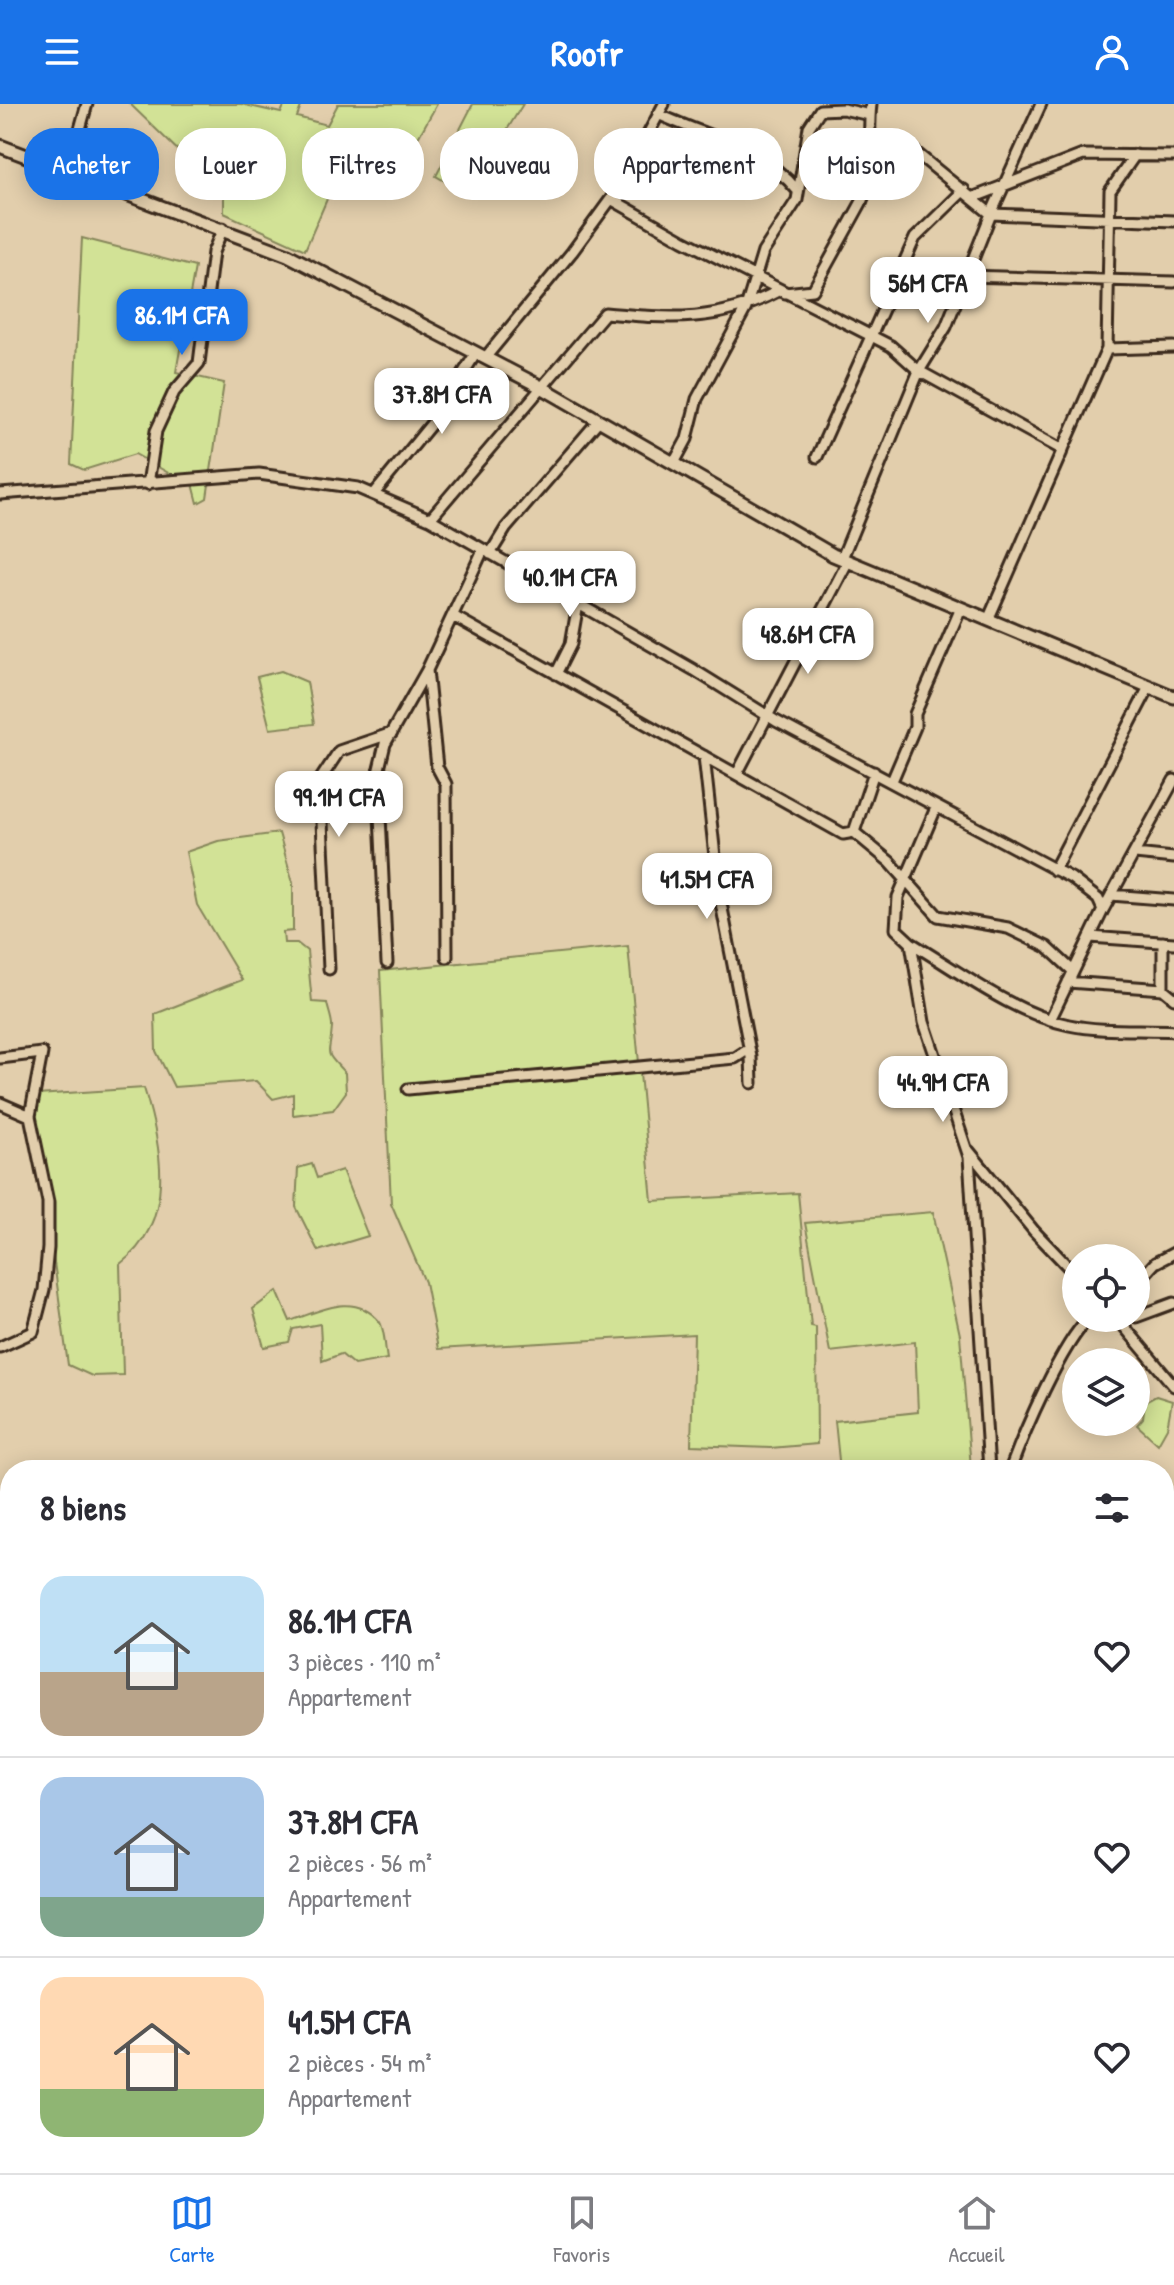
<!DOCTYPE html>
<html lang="fr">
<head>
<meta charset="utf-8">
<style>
  body { margin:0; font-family:"Patrick Hand",sans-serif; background:#f7f7f7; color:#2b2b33; height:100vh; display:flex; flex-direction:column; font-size:30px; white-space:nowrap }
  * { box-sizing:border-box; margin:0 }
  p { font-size:26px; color:#7c7c81 }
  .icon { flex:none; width:44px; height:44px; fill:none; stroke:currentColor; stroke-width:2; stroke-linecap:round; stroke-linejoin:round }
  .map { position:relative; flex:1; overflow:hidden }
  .panel { position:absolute; left:0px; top:1356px; width:1174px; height:714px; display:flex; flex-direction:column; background:#fff; border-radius:32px 32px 0 0; box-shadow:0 4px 20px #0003 }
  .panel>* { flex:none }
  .guide { position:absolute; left:24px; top:24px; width:1126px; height:72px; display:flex; gap:16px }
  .fabs { position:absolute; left:1062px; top:1140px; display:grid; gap:16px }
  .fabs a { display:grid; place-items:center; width:88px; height:88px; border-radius:50%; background:#fff; box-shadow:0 4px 20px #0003; font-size:40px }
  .price { position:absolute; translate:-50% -68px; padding:0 18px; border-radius:16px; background:#fff; color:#222; font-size:26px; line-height:52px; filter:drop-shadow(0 2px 4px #0008) }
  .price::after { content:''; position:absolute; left:50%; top:48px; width:24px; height:18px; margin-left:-12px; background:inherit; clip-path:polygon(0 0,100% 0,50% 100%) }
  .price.active { background:#1a73e8; color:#fff }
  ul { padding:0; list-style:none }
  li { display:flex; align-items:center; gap:24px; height:200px; padding:0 40px }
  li+li { border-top:2px solid #e1e1e2 }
  li span { display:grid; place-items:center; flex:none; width:224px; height:160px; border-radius:24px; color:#555 }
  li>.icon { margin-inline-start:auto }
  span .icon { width:96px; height:96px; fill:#fffc; stroke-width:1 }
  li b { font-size:34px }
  h2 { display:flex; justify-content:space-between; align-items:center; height:96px; padding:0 40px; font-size:34px }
  .pill { padding:0 28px; border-radius:32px; background:#fff; box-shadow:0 4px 20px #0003; font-size:28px; line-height:72px }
  .pill.active { background:#1a73e8; color:#fff }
  header { display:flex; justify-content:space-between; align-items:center; height:104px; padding:0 40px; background:#1a73e8; color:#fff; font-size:36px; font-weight:800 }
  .menu { display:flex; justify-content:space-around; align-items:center; height:112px; border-top:2px solid #e1e1e2; background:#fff; font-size:22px; color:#7c7c81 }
  .menu a { display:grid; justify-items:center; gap:4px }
  .menu .active { color:#1a73e8 }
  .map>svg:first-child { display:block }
</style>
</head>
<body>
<header><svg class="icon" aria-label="menu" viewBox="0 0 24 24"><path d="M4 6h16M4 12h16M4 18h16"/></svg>Roofr<svg class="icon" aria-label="person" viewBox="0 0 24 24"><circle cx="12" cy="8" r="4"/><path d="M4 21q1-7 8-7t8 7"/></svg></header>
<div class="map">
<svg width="1174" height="2069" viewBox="0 0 1174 2069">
  <rect width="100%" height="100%" fill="#e2ceac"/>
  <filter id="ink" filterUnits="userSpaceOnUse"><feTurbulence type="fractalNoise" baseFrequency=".0125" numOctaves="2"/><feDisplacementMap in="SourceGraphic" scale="16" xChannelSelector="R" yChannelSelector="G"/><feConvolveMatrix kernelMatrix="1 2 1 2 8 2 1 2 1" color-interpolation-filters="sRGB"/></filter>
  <g filter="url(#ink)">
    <path fill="#d2e296" stroke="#86865a" stroke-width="2" d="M 130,0 L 241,0 L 281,9 L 285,0 L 302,0 L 297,13 L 327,21 L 338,0 L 437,0 L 390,84 L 343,58 L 305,146 L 224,109 L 224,91 Z
      M 473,0 L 523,0 L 505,29 L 501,70 L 471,92 L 436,72 Z
      M 82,134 L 195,163 L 176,268 L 224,279 L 207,394 L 198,399 L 192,376 L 181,376 L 135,350 L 84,366 L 71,360 Z
      M 281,567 L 307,578 L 314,620 L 270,625 L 257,573 Z
      M 279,729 L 293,779 L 293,827 L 283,828 L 284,839 L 297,839 L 307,847 L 312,898 L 327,899 C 328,906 333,917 332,924 C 330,953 322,945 345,969 L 346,988 L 333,1006 L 293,1011 L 293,990 L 273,995 L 256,977 L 174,983 L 156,947 L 155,910 L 242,876 L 197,801 L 186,748 L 218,737 Z
      M 628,842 L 652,1097 L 798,1089 L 811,1222 L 816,1223 L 817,1340 L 770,1344 L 691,1341 L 694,1230 L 438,1245 L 425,1178 L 391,1099 L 380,867 Z
      M 144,984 C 162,1043 177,1117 120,1160 L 123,1271 L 92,1272 L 68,1261 L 34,1011 L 37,991 Z
      M 312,1060 L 317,1074 L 342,1066 L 368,1132 L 318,1147 L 296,1103 L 298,1064 Z
      M 933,1108 L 960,1231 L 971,1364 L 840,1366 L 835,1317 L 918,1308 L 915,1238 L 830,1248 L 805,1119 Z
      M 277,1187 L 290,1217 C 320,1207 354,1187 379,1217 C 385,1224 385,1246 387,1255 L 354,1261 L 341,1250 L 322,1257 L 320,1220 L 293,1225 L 289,1238 L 264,1243 L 253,1205 Z
      M 1156,1292 L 1172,1297 L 1167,1324 L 1158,1340 L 1137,1321 L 1143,1314 L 1145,1298 Z
      M 0,1892 L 10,1897 L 10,1917 L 0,1932 Z
      M 488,2060 L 721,2060 L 722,2069 L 490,2069 Z"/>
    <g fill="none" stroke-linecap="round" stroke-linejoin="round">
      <g stroke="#3b2a1e" stroke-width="15">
        <path id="minor" d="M 658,10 C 705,32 763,44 797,86
          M 869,30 L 914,47 L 991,110 L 1174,117
          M 68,68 L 87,0
          M 972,94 L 1083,51 L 1174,52
          M 611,95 L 683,136 L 891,242 L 919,267 L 1063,346
          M 967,172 L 1174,178
          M 785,189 L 813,186 L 861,99 C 875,68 867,33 871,0
          M 1107,245 L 1174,243
          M 485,254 L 572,148 L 621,81 L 664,0
          M 817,353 L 915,134 L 964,86
          M 674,359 L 687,335 L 697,295 L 746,204 L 763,148 L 797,96 L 809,23 L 820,6 L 843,5 L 870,11
          M 148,380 L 156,327 L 174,288 L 199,259 L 213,148 L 223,124
          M 0,390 L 259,370 L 358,384 L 430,415 L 694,566 L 776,617 L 1071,774 L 1098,795 L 1103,806
          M 374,390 L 432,319 L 476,249
          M 430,415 L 605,209 C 672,215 719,219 780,186
          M 490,450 L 506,424 L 599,316
          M 842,454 L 919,267 L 946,223 L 991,110 L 1041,0
          M 453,512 L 843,730 L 854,728
          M 988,516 L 1107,245 L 1110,87 L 1135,51
          M 556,570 L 571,540 L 578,500
          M 704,652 L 719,789 L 751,953 L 752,979
          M 874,668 L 854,728 L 890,758 L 938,812 L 1008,824 L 1047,843 L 1073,867
          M 737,670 L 848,457
          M 892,677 L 915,623 L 915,610 L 961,504
          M 936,704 L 898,793 L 896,825 L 911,839 L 924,918 L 969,1053 L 989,1366
          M 1135,750 L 1174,754
          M 1054,766 L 1149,583
          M 1111,791 L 1174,796
          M 1090,833 L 1174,839
          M 1163,838 L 1163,885 L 1174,894
          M 911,839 C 960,868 1013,909 1069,921 C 1102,928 1140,925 1174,927
          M 447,853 L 446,680 L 437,663 L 427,566 L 483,446
          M 387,859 L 378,669 L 385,640 L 427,566
          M 329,865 L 320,676 L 339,647 L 392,629
          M 1068,878 L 1163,885
          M 1050,916 L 1103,806 L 1174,676
          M 0,954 L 42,949 L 30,1012 L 48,1098 L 48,1144 L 44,1186 L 33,1228 L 0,1243
          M 408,985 L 735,954 L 749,945
          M 0,999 L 30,1012
          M 969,1047 L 1034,1127 L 1076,1171
          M 1136,1180 L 1155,1159 L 1174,1149
          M 1136,1213 L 1174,1199
          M 1117,1214 L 1174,1282
          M 1010,1366 C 1024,1328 1061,1241 1089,1214
          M 1164,1558 L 1174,1552
          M 0,1576 L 10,1581
          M 0,1612 L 10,1607
          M 1171,1719 L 1174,1704
          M 1164,1882 L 1174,1885
          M 185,2060 L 185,2069
          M 1080,2060 L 1089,2069"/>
      </g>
      <g stroke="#3b2a1e" stroke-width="17">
        <path id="tertiary" d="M 0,42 L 288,151 L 543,284 L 833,451 L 1174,593
          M 1164,1719 L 1174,1719
          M 0,1774 L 10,1773"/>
      </g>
      <use href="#minor" stroke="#e2ceac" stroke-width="9"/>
      <use href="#tertiary" stroke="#e2ceac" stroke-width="11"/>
    </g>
  </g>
</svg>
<div class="fabs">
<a><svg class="icon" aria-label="locate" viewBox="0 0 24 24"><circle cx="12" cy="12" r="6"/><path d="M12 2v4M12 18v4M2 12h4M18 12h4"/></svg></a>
<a><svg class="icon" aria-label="layers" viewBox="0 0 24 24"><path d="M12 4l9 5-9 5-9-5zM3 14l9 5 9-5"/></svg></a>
</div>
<b class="price" style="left:928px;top:221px">56M CFA</b>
<b class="price active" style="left:182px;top:253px">86.1M CFA</b>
<b class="price" style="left:442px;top:332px">37.8M CFA</b>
<b class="price" style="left:570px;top:515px">40.1M CFA</b>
<b class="price" style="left:808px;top:572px">48.6M CFA</b>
<b class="price" style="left:339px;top:735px">99.1M CFA</b>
<b class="price" style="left:707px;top:817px">41.5M CFA</b>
<b class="price" style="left:943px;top:1020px">44.9M CFA</b>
<div class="guide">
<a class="pill active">Acheter</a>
<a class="pill">Louer</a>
<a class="pill">Filtres</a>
<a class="pill">Nouveau</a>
<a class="pill">Appartement</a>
<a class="pill">Maison</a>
</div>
<section class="panel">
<h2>8 biens<svg class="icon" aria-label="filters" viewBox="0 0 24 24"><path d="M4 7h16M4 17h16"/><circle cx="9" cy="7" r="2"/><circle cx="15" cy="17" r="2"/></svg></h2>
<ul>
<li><span style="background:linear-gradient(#bfe0f5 60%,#b9a48a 0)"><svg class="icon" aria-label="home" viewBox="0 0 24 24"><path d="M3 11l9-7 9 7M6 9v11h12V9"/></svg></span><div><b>86.1M CFA</b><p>3 pièces · 110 m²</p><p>Appartement</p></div><svg class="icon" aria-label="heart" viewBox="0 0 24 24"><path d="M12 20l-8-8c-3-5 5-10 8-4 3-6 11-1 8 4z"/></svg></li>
<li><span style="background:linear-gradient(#a9c7e8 75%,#7fa58c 0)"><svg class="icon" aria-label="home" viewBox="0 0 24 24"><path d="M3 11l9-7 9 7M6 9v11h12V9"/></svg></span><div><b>37.8M CFA</b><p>2 pièces · 56 m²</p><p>Appartement</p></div><svg class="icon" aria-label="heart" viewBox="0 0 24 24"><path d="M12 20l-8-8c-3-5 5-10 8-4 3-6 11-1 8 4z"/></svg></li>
<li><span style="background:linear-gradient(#ffd9b3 70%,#8fb573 0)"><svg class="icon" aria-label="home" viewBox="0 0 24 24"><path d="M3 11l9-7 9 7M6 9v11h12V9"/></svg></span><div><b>41.5M CFA</b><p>2 pièces · 54 m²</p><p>Appartement</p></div><svg class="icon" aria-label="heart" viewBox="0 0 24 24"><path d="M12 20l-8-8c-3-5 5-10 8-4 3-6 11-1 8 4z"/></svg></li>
</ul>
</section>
</div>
<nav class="menu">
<a class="active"><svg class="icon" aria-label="map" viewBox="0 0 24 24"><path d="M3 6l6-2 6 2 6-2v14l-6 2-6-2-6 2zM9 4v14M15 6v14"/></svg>Carte</a>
<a><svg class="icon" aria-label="saved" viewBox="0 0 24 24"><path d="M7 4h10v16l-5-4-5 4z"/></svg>Favoris</a>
<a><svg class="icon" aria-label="home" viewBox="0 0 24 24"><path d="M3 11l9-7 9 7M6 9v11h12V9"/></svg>Accueil</a>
</nav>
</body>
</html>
